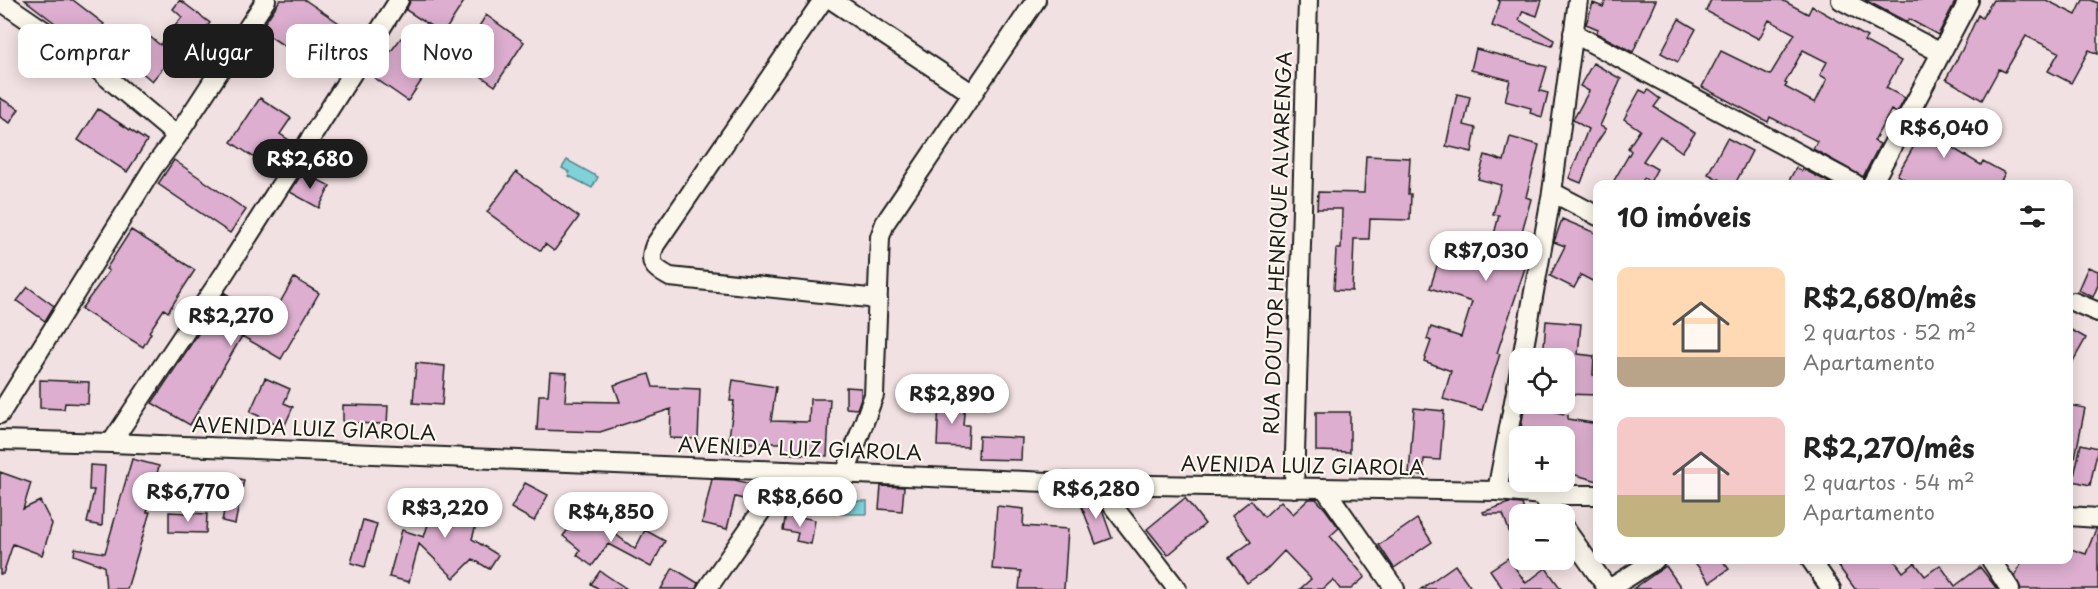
<!DOCTYPE html>
<html lang="pt">
<head>
<meta charset="utf-8">
<style>
  body { margin:0; font-family:"Playpen Sans",sans-serif; background:#f6f6f6; color:#222; height:100vh; display:flex; flex-direction:column; font-size:22px; white-space:nowrap }
  * { box-sizing:border-box; margin:0 }
  p { font-size:20px; color:#767676 }
  .icon { flex:none; width:33px; height:33px; fill:none; stroke:currentColor; stroke-width:2; stroke-linecap:round; stroke-linejoin:round }
  .map { position:relative; flex:1; overflow:hidden }
  .drawer { position:absolute; left:1593px; top:180px; width:480px; height:384px; display:flex; flex-direction:column; background:#fff; border-radius:12px; box-shadow:0 3px 15px #0003 }
  .drawer>* { flex:none }
  .banner { position:absolute; left:18px; top:24px; width:570px; height:54px; display:flex; gap:12px }
  .buttons { position:absolute; left:1509px; top:348px; display:grid; gap:12px }
  .buttons a { display:grid; place-items:center; width:66px; height:66px; border-radius:12px; background:#fff; box-shadow:0 3px 15px #0003; font-size:30px }
  .price { position:absolute; translate:-50% -51px; padding:0 14px; border-radius:21px; background:#fff; color:#222; font-size:20px; line-height:39px; filter:drop-shadow(0 2px 3px #0008) }
  .price::after { content:''; position:absolute; left:50%; top:36px; width:18px; height:14px; margin-left:-9px; background:inherit; clip-path:polygon(0 0,100% 0,50% 100%) }
  .price.on { background:#1c1c1c; color:#fff }
  ul { padding:0; list-style:none }
  li { display:flex; align-items:center; gap:18px; height:150px; padding:0 24px }
  li span { display:grid; place-items:center; flex:none; width:168px; height:120px; border-radius:12px; color:#555 }
  li>.icon { margin-inline-start:auto }
  span .icon { width:72px; height:72px; fill:#fffc; stroke-width:1 }
  li b { font-size:26px }
  h2 { display:flex; justify-content:space-between; align-items:center; height:72px; padding:0 24px; font-size:26px }
  .chip { padding:0 21px; border-radius:12px; background:#fff; box-shadow:0 3px 15px #0003; font-size:21px; line-height:54px }
  .chip.on { background:#1c1c1c; color:#fff }
  .map>svg:first-child { display:block }
</style>
</head>
<body>
<div class="map">
<svg width="2098" height="589" viewBox="0 0 2098 589">
  <rect width="100%" height="100%" fill="#f2e1e3"/>
  <filter id="ink" filterUnits="userSpaceOnUse"><feTurbulence type="fractalNoise" baseFrequency=".0167" numOctaves="2"/><feDisplacementMap in="SourceGraphic" scale="12" xChannelSelector="R" yChannelSelector="G"/><feConvolveMatrix kernelMatrix="1 2 1 2 8 2 1 2 1" color-interpolation-filters="sRGB"/></filter>
  <g filter="url(#ink)">
    <path fill="#80d1d8" stroke="#58898d" stroke-width="1.5" d="M 567,160 L 598,177 L 592,188 L 569,176 L 569,172 L 562,168 Z
      M 841,501 L 867,501 L 867,514 L 841,514 Z"/>
    <path fill="#ddaecf" stroke="#1c1c1c" stroke-width="1.5" fill-rule="evenodd" d="M 25,0 L 73,0 L 104,24 L 92,40 L 73,26 L 68,33 Z
      M 180,0 L 210,23 L 190,48 L 184,43 L 152,81 L 127,60 L 148,35 L 160,45 L 182,17 L 173,9 Z
      M 280,0 L 305,0 L 342,25 L 315,66 L 260,30 Z
      M 411,0 L 465,0 L 443,34 L 406,10 Z
      M 1498,0 L 1542,0 L 1537,16 L 1523,11 L 1519,20 L 1554,40 L 1552,46 L 1492,26 L 1500,2 Z
      M 1606,0 L 1656,0 L 1633,52 L 1596,33 L 1598,29 L 1586,24 L 1593,3 L 1603,7 Z
      M 1711,0 L 1782,0 L 1808,14 L 1812,6 L 1867,37 L 1864,41 L 1901,61 L 1886,88 L 1905,98 L 1897,113 L 1891,110 L 1874,141 L 1880,144 L 1863,177 L 1813,149 L 1817,141 L 1770,117 L 1768,122 L 1702,87 L 1721,51 L 1770,75 L 1795,34 L 1769,20 L 1759,39 L 1706,11 ZM 1803,50 L 1827,62 L 1820,75 L 1827,79 L 1815,103 L 1785,87 L 1787,84 L 1785,83 Z
      M 1865,0 L 1956,0 L 1938,35 L 1909,19 L 1907,22 Z
      M 1993,0 L 2046,0 L 2076,15 L 2083,0 L 2091,0 L 2098,3 L 2098,54 L 2089,50 L 2071,83 L 2048,71 L 2059,52 L 2026,36 L 2005,72 L 1999,69 L 1982,100 L 1946,79 L 1962,50 L 1978,15 L 1982,18 Z
      M 486,15 L 524,42 L 495,86 L 471,69 L 492,37 L 478,28 Z
      M 1679,19 L 1696,29 L 1678,62 L 1661,53 Z
      M 401,38 L 434,62 L 408,101 L 372,76 Z
      M 1476,49 L 1547,67 L 1540,91 L 1548,93 L 1542,117 L 1530,113 L 1531,108 L 1505,101 L 1510,80 L 1471,70 Z
      M 1593,63 L 1621,79 L 1600,126 L 1606,129 L 1596,144 L 1581,183 L 1569,178 L 1588,129 L 1573,120 L 1589,91 L 1580,86 Z
      M 1640,90 L 1646,93 L 1648,90 L 1660,99 L 1654,107 L 1695,133 L 1682,152 L 1660,136 L 1643,161 L 1657,169 L 1650,182 L 1644,178 L 1641,184 L 1612,184 L 1631,151 L 1628,148 L 1640,130 L 1624,119 Z
      M 1457,94 L 1470,97 L 1464,125 L 1476,128 L 1472,152 L 1446,146 Z
      M 0,98 L 19,109 L 10,123 L 0,117 Z
      M 260,98 L 291,118 L 280,134 L 289,140 L 289,145 L 273,170 L 231,142 Z
      M 1931,108 L 1956,121 L 1944,143 L 1981,165 L 1983,161 L 2005,173 L 1999,184 L 1913,184 L 1897,175 L 1924,129 L 1921,127 Z
      M 98,109 L 147,141 L 127,172 L 78,140 Z
      M 1510,137 L 1539,145 L 1526,197 L 1531,199 L 1521,235 L 1532,238 L 1525,268 L 1497,353 L 1500,354 L 1482,410 L 1443,399 L 1451,371 L 1424,361 L 1431,341 L 1427,339 L 1431,327 L 1461,337 L 1472,302 L 1430,288 L 1444,244 L 1488,258 L 1499,215 L 1493,214 L 1501,185 L 1478,179 L 1485,155 L 1504,161 Z
      M 1727,138 L 1752,151 L 1735,184 L 1728,184 L 1708,174 Z
      M 1366,156 L 1410,158 L 1408,194 L 1411,194 L 1410,220 L 1370,219 L 1369,239 L 1354,239 L 1352,291 L 1334,290 L 1336,249 L 1341,249 L 1342,209 L 1317,209 L 1318,192 L 1364,193 Z
      M 174,160 L 246,210 L 230,233 L 158,184 Z
      M 1796,168 L 1802,171 L 1803,169 L 1832,184 L 1787,184 Z
      M 303,172 L 330,186 L 319,208 L 290,192 Z
      M 516,172 L 579,217 L 554,251 L 545,244 L 541,251 L 487,212 Z
      M 1562,219 L 1598,234 L 1598,284 L 1581,275 L 1574,288 L 1550,276 L 1565,246 L 1554,242 Z
      M 131,230 L 195,270 L 168,312 L 164,309 L 149,332 L 151,333 L 143,347 L 81,309 L 109,271 L 106,269 Z
      M 2088,267 L 2098,271 L 2098,285 L 2093,297 L 2078,290 Z
      M 294,278 L 319,293 L 281,359 L 242,336 L 190,425 L 152,403 L 225,293 L 270,320 Z
      M 28,287 L 54,306 L 45,321 L 17,301 Z
      M 1546,321 L 1581,324 L 1578,354 L 1594,356 L 1593,375 L 1598,375 L 1598,395 L 1564,394 L 1564,358 L 1543,358 Z
      M 2068,328 L 2086,338 L 2068,370 Z
      M 416,363 L 445,366 L 442,405 L 413,403 Z
      M 550,372 L 567,373 L 565,401 L 620,402 L 614,385 L 649,374 L 653,387 L 700,389 L 698,439 L 670,438 L 671,409 L 600,432 L 537,430 L 539,395 L 548,395 Z
      M 265,378 L 290,389 L 284,403 L 293,407 L 284,427 L 250,412 Z
      M 40,380 L 89,382 L 88,404 L 65,403 L 64,409 L 40,408 Z
      M 733,380 L 776,387 L 771,421 L 809,422 L 810,399 L 830,399 L 827,456 L 781,453 L 782,443 L 745,443 L 743,454 L 727,452 L 734,401 L 730,401 Z
      M 846,387 L 861,388 L 861,398 L 857,409 L 846,408 Z
      M 939,400 L 965,401 L 963,425 L 969,425 L 968,447 L 937,446 Z
      M 1525,404 L 1568,415 L 1568,419 L 1598,424 L 1598,481 L 1564,472 L 1564,436 L 1524,436 L 1524,427 L 1521,427 Z
      M 343,405 L 388,406 L 387,424 L 343,423 Z
      M 2068,405 L 2085,408 L 2075,458 L 2068,457 Z
      M 1414,408 L 1444,411 L 1440,460 L 1424,459 L 1423,475 L 1409,474 Z
      M 1316,412 L 1350,412 L 1350,452 L 1316,451 Z
      M 979,436 L 1022,438 L 1021,460 L 978,459 Z
      M 2081,444 L 2098,448 L 2090,485 L 2073,481 Z
      M 132,459 L 159,466 L 147,512 L 150,512 L 127,589 L 106,589 L 104,566 L 74,555 L 75,548 L 105,553 Z
      M 90,465 L 105,466 L 102,526 L 87,523 L 94,490 L 89,490 Z
      M 0,472 L 31,483 L 23,509 L 40,501 L 52,524 L 42,555 L 13,544 L 3,574 L 0,574 Z
      M 231,477 L 244,480 L 235,524 L 222,521 Z
      M 712,479 L 735,480 L 754,485 L 751,501 L 735,497 L 727,529 L 702,523 Z
      M 525,483 L 548,495 L 534,521 L 511,508 Z
      M 881,486 L 904,487 L 902,511 L 879,509 Z
      M 458,493 L 483,501 L 472,539 L 498,555 L 489,569 L 473,559 L 454,578 L 419,544 L 409,582 L 389,577 L 402,530 L 424,537 L 437,495 L 456,500 Z
      M 1090,495 L 1102,510 L 1112,538 L 1096,544 L 1079,499 Z
      M 1185,498 L 1205,524 L 1168,555 L 1147,529 Z
      M 1309,499 L 1316,499 L 1326,510 L 1339,528 L 1330,536 L 1365,577 L 1351,589 L 1340,589 L 1333,580 L 1323,589 L 1300,589 L 1311,579 L 1284,551 L 1266,570 L 1247,583 L 1229,558 L 1251,542 L 1232,515 L 1251,500 L 1264,517 L 1281,501 L 1293,514 Z
      M 1509,503 L 1522,504 L 1525,514 L 1520,514 L 1520,556 L 1518,556 L 1503,514 L 1484,514 L 1483,512 Z
      M 997,506 L 1024,509 L 1023,526 L 1068,529 L 1064,589 L 1019,589 L 1021,571 L 992,569 Z
      M 169,512 L 207,514 L 206,533 L 169,532 Z
      M 786,514 L 815,520 L 811,544 L 796,541 L 798,533 L 783,530 Z
      M 594,518 L 635,549 L 645,530 L 665,541 L 651,567 L 608,544 L 592,566 L 577,555 L 580,550 L 563,536 L 576,519 L 587,528 Z
      M 1417,519 L 1432,542 L 1394,568 L 1379,545 Z
      M 363,520 L 377,524 L 365,567 L 351,563 Z
      M 2096,529 L 2098,529 L 2098,589 L 2021,589 L 2015,576 L 2023,560 L 2068,560 L 2068,548 L 2086,554 Z
      M 1508,558 L 1526,583 L 1546,568 L 1561,589 L 1503,589 L 1490,570 Z
      M 1693,560 L 1722,560 L 1729,569 L 1710,582 Z
      M 1834,560 L 1894,560 L 1903,572 L 1915,563 L 1925,576 L 1940,565 L 1955,586 L 1980,567 L 1997,589 L 1855,589 Z
      M 1455,565 L 1472,589 L 1421,589 Z
      M 1666,566 L 1682,589 L 1633,589 Z
      M 673,568 L 698,583 L 696,589 L 661,589 Z
      M 600,571 L 627,589 L 599,589 L 591,584 Z"/>
    <g fill="none" stroke-linecap="round" stroke-linejoin="round">
      <g stroke="#1c1c1c" stroke-width="22">
        <path id="minor" d="M 823,0 L 655,245 C 648,263 653,268 670,277 L 878,299
          M 832,0 L 973,94
          M 1841,0 L 1941,53
          M 1573,33 L 1855,184
          M 177,136 L 266,0
          M 1872,184 L 1969,0
          M 1552,192 L 1598,216
          M 2074,302 L 2098,312
          M 1522,358 L 1552,192 L 1578,0
          M 0,414 L 153,168 L 177,136 L 84,58 L 5,4
          M 0,440 L 111,443 L 1096,484 L 1497,491 L 1542,495 L 1598,495
          M 111,443 L 224,274 L 399,0
          M 845,474 L 874,395 L 880,237 L 885,223 L 1036,0
          M 1096,484 L 1177,589
          M 1294,488 L 1308,0
          M 1325,489 L 1395,589
          M 1497,491 L 1520,370
          M 1542,495 L 1555,514
          M 2068,516 L 2098,518
          M 1564,527 L 1608,589
          M 1811,560 L 1831,589
          M 1991,560 L 2010,589
          M 707,589 L 789,471
          M 1609,589 L 1655,560"/>
      </g>
      <use href="#minor" stroke="#fbf7ec" stroke-width="18"/>
    </g>
  </g>
  <g text-anchor="middle" stroke-width="4.5" stroke-linejoin="round" paint-order="stroke">
    <g font-size="20" fill="#1c1c1c" stroke="#fbf7ec">
      <text transform="translate(1278 243) rotate(-88)" y="7">RUA DOUTOR HENRIQUE ALVARENGA</text>
      <text transform="translate(314 429) rotate(2)" y="7">AVENIDA LUIZ GIAROLA</text>
      <text transform="translate(800 449) rotate(2)" y="7">AVENIDA LUIZ GIAROLA</text>
      <text transform="translate(1303 466) rotate(1)" y="7">AVENIDA LUIZ GIAROLA</text>
    </g>
  </g>
</svg>
<div class="buttons">
<a><svg class="icon" aria-label="locate" viewBox="0 0 24 24"><circle cx="12" cy="12" r="6"/><path d="M12 2v4M12 18v4M2 12h4M18 12h4"/></svg></a>
<a>+</a>
<a>−</a>
</div>
<b class="price" style="left:1944px;top:159px">R$6,040</b>
<b class="price on" style="left:310px;top:190px">R$2,680</b>
<b class="price" style="left:1486px;top:282px">R$7,030</b>
<b class="price" style="left:231px;top:347px">R$2,270</b>
<b class="price" style="left:952px;top:425px">R$2,890</b>
<b class="price" style="left:1096px;top:520px">R$6,280</b>
<b class="price" style="left:188px;top:523px">R$6,770</b>
<b class="price" style="left:800px;top:528px">R$8,660</b>
<b class="price" style="left:445px;top:539px">R$3,220</b>
<b class="price" style="left:611px;top:543px">R$4,850</b>
<div class="banner">
<a class="chip">Comprar</a>
<a class="chip on">Alugar</a>
<a class="chip">Filtros</a>
<a class="chip">Novo</a>
</div>
<section class="drawer">
<h2>10 imóveis<svg class="icon" aria-label="filters" viewBox="0 0 24 24"><path d="M4 7h16M4 17h16"/><circle cx="9" cy="7" r="2"/><circle cx="15" cy="17" r="2"/></svg></h2>
<ul>
<li><span style="background:linear-gradient(#ffd9b3 75%,#b9a48a 0)"><svg class="icon" aria-label="home" viewBox="0 0 24 24"><path d="M3 11l9-7 9 7M6 9v11h12V9"/></svg></span><div><b>R$2,680/mês</b><p>2 quartos · 52 m²</p><p>Apartamento</p></div></li>
<li><span style="background:linear-gradient(#f6c9c9 65%,#c2b280 0)"><svg class="icon" aria-label="home" viewBox="0 0 24 24"><path d="M3 11l9-7 9 7M6 9v11h12V9"/></svg></span><div><b>R$2,270/mês</b><p>2 quartos · 54 m²</p><p>Apartamento</p></div></li>
</ul>
</section>
</div>
</body>
</html>
